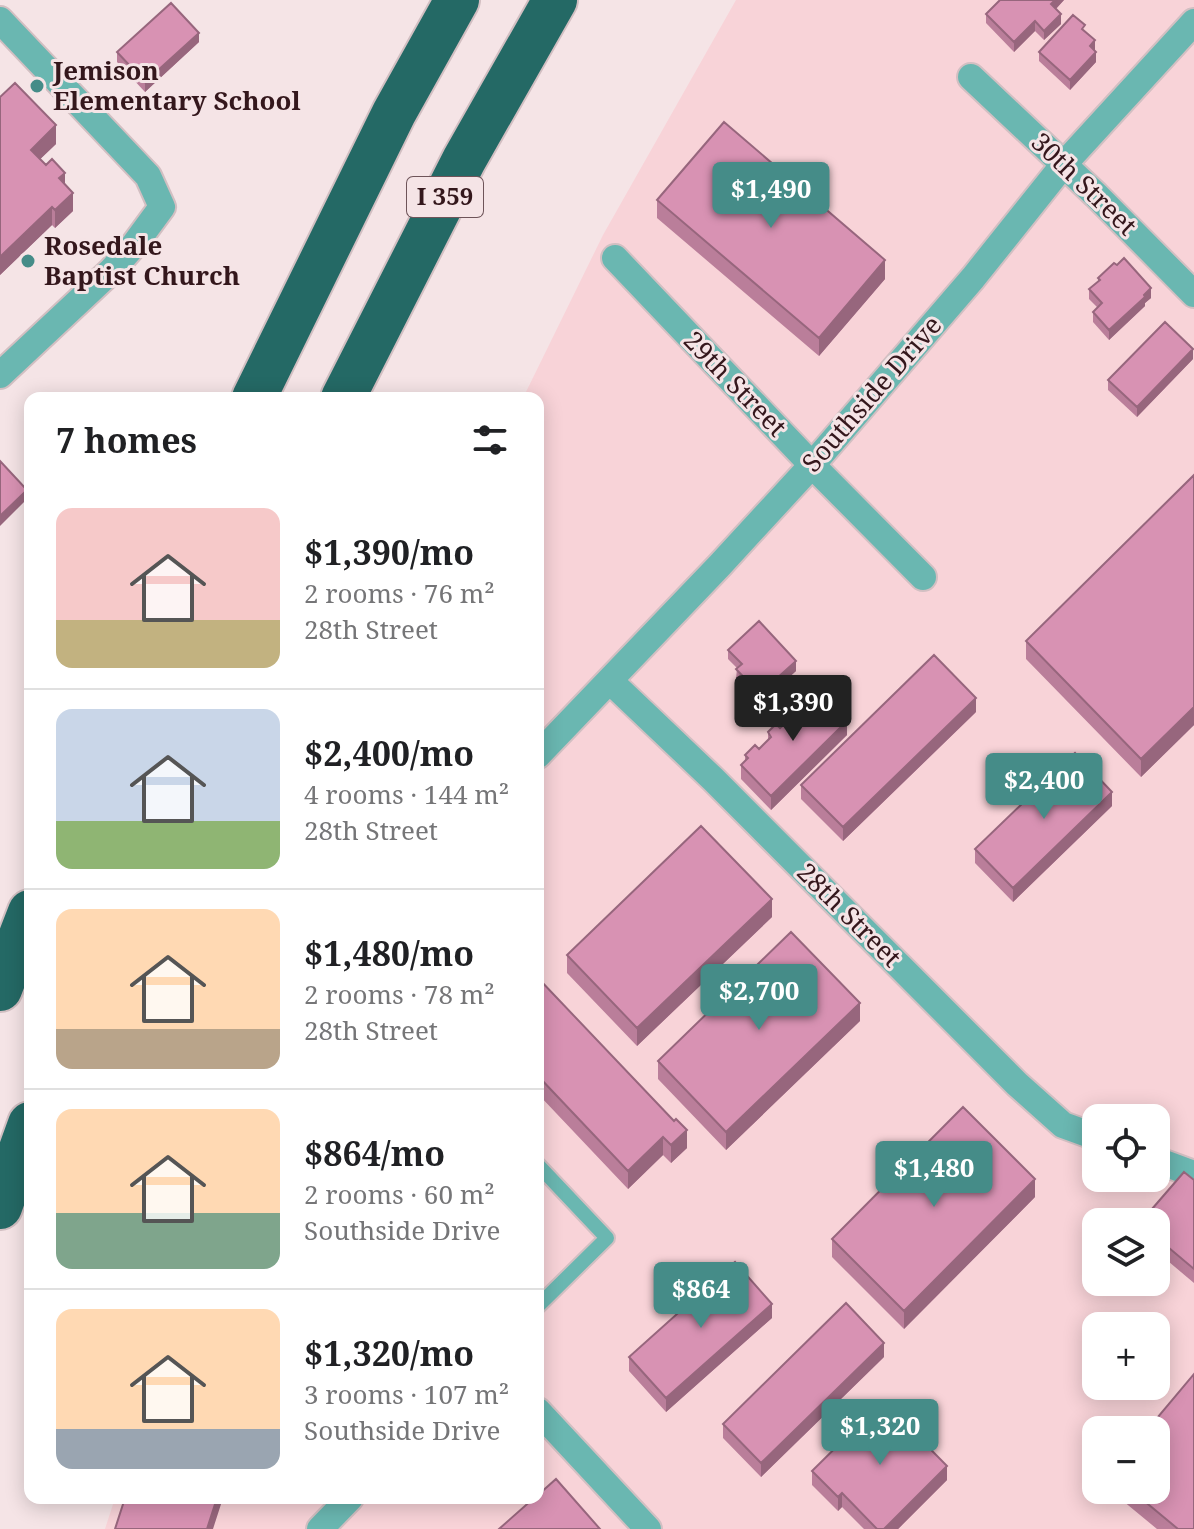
<!DOCTYPE html>
<html lang="en">
<head>
<meta charset="utf-8">
<style>
  body { margin:0; font-family:"Noto Serif",serif; background:#f2f2f2; color:#202124; height:100vh; display:flex; flex-direction:column; font-size:30px; white-space:nowrap }
  * { box-sizing:border-box; margin:0 }
  p { font-size:26px; color:#757577 }
  .icon { flex:none; width:44px; height:44px; fill:none; stroke:currentColor; stroke-width:2; stroke-linecap:round; stroke-linejoin:round }
  .map { position:relative; flex:1; overflow:hidden }
  .panel { position:absolute; left:24px; top:392px; width:520px; height:1112px; display:flex; flex-direction:column; background:#fff; border-radius:16px; box-shadow:0 4px 20px #0003 }
  .panel>* { flex:none }
  .tools { position:absolute; left:1082px; top:1104px; display:grid; gap:16px }
  .tools a { display:grid; place-items:center; width:88px; height:88px; border-radius:16px; background:#fff; box-shadow:0 4px 20px #0003; font-size:40px }
  .price { position:absolute; translate:-50% -68px; padding:0 18px; border-radius:8px; background:#458c88; color:#fff; font-size:26px; line-height:52px; filter:drop-shadow(0 2px 4px #0008) }
  .price::after { content:''; position:absolute; left:50%; top:48px; width:24px; height:18px; margin-left:-12px; background:inherit; clip-path:polygon(0 0,100% 0,50% 100%) }
  .price.on { background:#222; color:#fff }
  ul { padding:0; list-style:none }
  li { display:flex; align-items:center; gap:24px; height:200px; padding:0 32px }
  li+li { border-top:2px solid #e0e0e0 }
  li span { display:grid; place-items:center; flex:none; width:224px; height:160px; border-radius:16px; color:#555 }
  li>.icon { margin-inline-start:auto }
  span .icon { width:96px; height:96px; fill:#fffc; stroke-width:1 }
  li b { font-size:34px }
  h2 { display:flex; justify-content:space-between; align-items:center; height:96px; padding:0 32px; font-size:34px }
  .map>svg:first-child { display:block }
</style>
</head>
<body>
<div class="map">
<svg width="1194" height="1529" viewBox="0 0 1194 1529">
  <rect width="100%" height="100%" fill="#f5e4e6"/>
  <path fill="#f8d3d8" fill-rule="evenodd" d="M 736,0 L 1194,0 L 1194,1529 L 105,1529 L 115,1498 L 538,1498 L 538,398 L 523,398 L 603,235 ZM 1096,1118 L 1156,1118 L 1156,1178 L 1096,1178 ZM 1096,1222 L 1156,1222 L 1156,1282 L 1096,1282 ZM 1096,1326 L 1156,1326 L 1156,1386 L 1096,1386 ZM 1096,1430 L 1156,1430 L 1156,1490 L 1096,1490 Z"/>
  <g fill="none" stroke-linecap="round" stroke-linejoin="round">
    <g stroke="#d2bfc2" stroke-width="18">
      <path id="lane" d="M 538,1165 L 607,1238 L 538,1306"/>
    </g>
    <g stroke="#d2bfc2" stroke-width="30">
      <path id="street" d="M 0,20 L 148,176 L 162,207 L 134,245 L 111,271 L 0,375
        M 971,77 L 1096,195 L 1194,294
        M 615,258 L 812,465 L 923,577
        M 610,681 L 713,779 L 1017,1084 L 1063,1125 L 1096,1137
        M 538,755 L 720,565 L 812,465 L 973,278 L 1064,164 L 1194,22
        M 1156,1160 L 1194,1174
        M 538,1411 L 648,1529
        M 320,1529 L 350,1498"/>
    </g>
    <g stroke="#d2bfc2" stroke-width="48">
      <path id="highway" d="M 254,398 L 394,113 L 457,0
        M 343,398 L 464,160 L 555,0
        M 0,989 L 30,912
        M 0,1207 L 30,1124"/>
    </g>
    <use href="#lane" stroke="#6ab7b1" stroke-width="14"/>
    <use href="#street" stroke="#6ab7b1" stroke-width="26"/>
    <use href="#highway" stroke="#246965" stroke-width="44"/>
  </g>
  <path fill="#ba7e9a" d="M 1000,0 L 1064,0 L 1056,9 L 1061,24 L 1044,40 L 1035,31 L 1014,52 L 986,23 L 986,14 Z
    M 1085,31 L 1095,50 L 1096,62 L 1070,90 L 1039,61 L 1039,52 Z
    M 199,42 L 145,92 L 117,62 L 117,52 Z
    M 0,97 L 56,144 L 40,159 L 65,184 L 73,211 L 55,228 L 52,225 L 0,275 Z
    M 657,200 L 885,279 L 819,356 L 657,218 Z
    M 1098,278 L 1151,298 L 1145,303 L 1145,306 L 1109,340 L 1093,322 L 1093,312 L 1098,308 L 1089,299 L 1089,289 L 1098,282 Z
    M 1193,359 L 1137,417 L 1108,390 L 1108,380 Z
    M 1194,475 L 1194,725 L 1141,777 L 1026,659 L 1026,641 Z
    M 728,650 L 796,671 L 765,699 L 755,689 L 750,694 L 736,679 L 737,668 L 728,659 Z
    M 802,707 L 847,735 L 771,810 L 741,779 L 741,765 L 745,762 L 745,755 L 759,749 L 768,740 L 768,732 L 780,728 L 790,718 L 790,711 Z
    M 976,712 L 843,841 L 801,799 L 801,785 Z
    M 1112,806 L 1013,902 L 975,863 L 975,849 Z
    M 772,917 L 637,1046 L 567,973 L 567,955 Z
    M 538,974 L 539,979 L 687,1148 L 671,1163 L 663,1155 L 628,1189 L 538,1094 Z
    M 860,1021 L 726,1150 L 658,1079 L 658,1061 Z
    M 1194,1180 L 1194,1283 L 1156,1251 L 1156,1231 L 1158,1228 L 1156,1226 L 1156,1222 L 1152,1222 L 1152,1209 Z
    M 1035,1197 L 904,1329 L 832,1257 L 832,1239 Z
    M 772,1318 L 666,1412 L 629,1371 L 629,1357 Z
    M 884,1357 L 761,1477 L 723,1438 L 723,1424 Z
    M 812,1471 L 947,1480 L 898,1529 L 864,1529 L 842,1507 L 838,1511 L 812,1485 Z
    M 1117,1490 L 1156,1490 L 1194,1529 L 1157,1529 L 1117,1496 Z"/>
  <path fill="#97667d" d="M 1055,0 L 1064,0 L 1051,14 L 1051,4 Z
    M 1061,14 L 1061,24 L 1044,40 L 1044,31 Z
    M 1035,21 L 1035,31 L 1014,52 L 1014,42 Z
    M 199,33 L 199,42 L 145,92 L 145,82 Z
    M 1095,40 L 1095,50 L 1090,56 L 1090,46 Z
    M 1096,52 L 1096,62 L 1070,90 L 1070,80 Z
    M 56,125 L 56,144 L 31,168 L 31,150 Z
    M 65,173 L 65,191 L 59,178 Z
    M 73,193 L 73,211 L 55,228 L 55,210 Z
    M 52,207 L 52,225 L 0,275 L 0,257 Z
    M 885,260 L 885,279 L 819,356 L 819,338 Z
    M 1151,288 L 1151,298 L 1145,303 L 1145,306 L 1109,340 L 1109,330 Z
    M 1193,349 L 1193,359 L 1137,417 L 1137,407 Z
    M 27,490 L 27,499 L 0,526 L 0,516 Z
    M 796,661 L 796,671 L 765,699 L 765,689 Z
    M 755,679 L 755,689 L 750,694 L 750,684 Z
    M 976,698 L 976,712 L 843,841 L 843,827 Z
    M 1194,707 L 1194,725 L 1141,777 L 1141,759 Z
    M 847,721 L 847,735 L 771,810 L 771,796 Z
    M 1112,792 L 1112,806 L 1013,902 L 1013,888 Z
    M 772,899 L 772,917 L 637,1046 L 637,1028 Z
    M 860,1003 L 860,1021 L 726,1150 L 726,1132 Z
    M 687,1130 L 687,1148 L 671,1163 L 671,1145 Z
    M 663,1137 L 663,1155 L 628,1189 L 628,1171 Z
    M 1035,1179 L 1035,1197 L 904,1329 L 904,1311 Z
    M 772,1304 L 772,1318 L 666,1412 L 666,1398 Z
    M 884,1343 L 884,1357 L 761,1477 L 761,1463 Z
    M 947,1466 L 947,1480 L 898,1529 L 884,1529 Z
    M 842,1493 L 842,1507 L 838,1511 L 838,1497 Z
    M 217,1498 L 223,1498 L 213,1529 L 207,1529 Z"/>
  <path fill="#d892b3" stroke="#97667d" stroke-width="2" d="M 1000,0 L 1055,0 L 1051,4 L 1061,14 L 1044,31 L 1035,21 L 1014,42 L 986,14 Z
    M 171,3 L 199,33 L 145,82 L 117,52 Z
    M 1073,15 L 1085,25 L 1082,29 L 1095,40 L 1090,46 L 1096,52 L 1070,80 L 1039,52 Z
    M 15,83 L 56,125 L 31,150 L 46,165 L 52,159 L 65,173 L 59,178 L 73,193 L 55,210 L 52,207 L 0,257 L 0,97 Z
    M 724,122 L 885,260 L 819,338 L 657,200 Z
    M 1124,258 L 1151,288 L 1144,295 L 1145,297 L 1109,330 L 1093,312 L 1102,303 L 1089,289 L 1100,280 L 1098,278 L 1114,263 L 1117,265 Z
    M 1165,322 L 1193,349 L 1137,407 L 1108,380 Z
    M 0,461 L 27,490 L 0,516 Z
    M 1194,475 L 1194,707 L 1141,759 L 1026,641 Z
    M 759,621 L 796,661 L 765,689 L 755,679 L 750,684 L 736,669 L 742,664 L 728,650 Z
    M 934,655 L 976,698 L 843,827 L 801,785 Z
    M 818,691 L 847,721 L 771,796 L 741,765 L 748,758 L 745,755 L 755,745 L 759,749 L 771,737 L 768,732 L 776,724 L 780,728 L 794,715 L 790,711 L 799,703 L 802,707 Z
    M 1075,753 L 1112,792 L 1013,888 L 975,849 Z
    M 701,826 L 772,899 L 637,1028 L 567,955 Z
    M 791,932 L 860,1003 L 726,1132 L 658,1061 Z
    M 538,978 L 674,1121 L 676,1119 L 687,1130 L 671,1145 L 663,1137 L 628,1171 L 538,1076 Z
    M 963,1107 L 1035,1179 L 904,1311 L 832,1239 Z
    M 1184,1172 L 1194,1180 L 1194,1269 L 1156,1237 L 1156,1231 L 1165,1220 L 1152,1209 Z
    M 735,1262 L 772,1304 L 666,1398 L 629,1357 Z
    M 846,1303 L 884,1343 L 761,1463 L 723,1424 Z
    M 1194,1374 L 1194,1529 L 1178,1529 L 1131,1490 L 1156,1490 L 1156,1430 L 1147,1430 Z
    M 883,1401 L 947,1466 L 884,1529 L 877,1529 L 842,1493 L 838,1497 L 812,1471 Z
    M 556,1479 L 600,1529 L 499,1529 L 534,1498 L 538,1498 L 538,1495 Z
    M 125,1498 L 217,1498 L 207,1529 L 115,1529 Z"/>
  <g fill="#458c88" stroke="#f5e4e6" stroke-width="3">
    <circle cx="37" cy="86" r="8"/>
    <circle cx="28" cy="261" r="8"/>
  </g>
  <g text-anchor="middle" stroke-width="6" stroke-linejoin="round" paint-order="stroke">
    <rect fill="#f5e4e6" stroke="#6e5459" stroke-width="2" x="407" y="177" width="76" height="40" rx="6"/>
    <g font-size="24" font-weight="bold" fill="#34171c">
      <text x="445" y="205">I 359</text>
    </g>
    <g font-size="26" font-weight="bold" fill="#34171c" stroke="#f5e4e6" text-anchor="start">
      <text x="53" y="80">Jemison<tspan x="53" dy="30">Elementary School</tspan></text>
      <text x="44" y="255">Rosedale<tspan x="44" dy="30">Baptist Church</tspan></text>
    </g>
    <g font-size="26" fill="#34171c" stroke="#f5e4e6">
      <text transform="translate(1084 184) rotate(44)" y="9">30th Street</text>
      <text transform="translate(735 384) rotate(46)" y="9">29th Street</text>
      <text transform="translate(872 394) rotate(-49)" y="9">Southside Drive</text>
      <text transform="translate(849 915) rotate(45)" y="9">28th Street</text>
    </g>
  </g>
</svg>
<div class="tools">
<a><svg class="icon" aria-label="locate" viewBox="0 0 24 24"><circle cx="12" cy="12" r="6"/><path d="M12 2v4M12 18v4M2 12h4M18 12h4"/></svg></a>
<a><svg class="icon" aria-label="layers" viewBox="0 0 24 24"><path d="M12 4l9 5-9 5-9-5zM3 14l9 5 9-5"/></svg></a>
<a>+</a>
<a>−</a>
</div>
<b class="price" style="left:771px;top:230px">$1,490</b>
<b class="price on" style="left:793px;top:743px">$1,390</b>
<b class="price" style="left:1044px;top:821px">$2,400</b>
<b class="price" style="left:759px;top:1032px">$2,700</b>
<b class="price" style="left:934px;top:1209px">$1,480</b>
<b class="price" style="left:701px;top:1330px">$864</b>
<b class="price" style="left:880px;top:1467px">$1,320</b>
<section class="panel">
<h2>7 homes<svg class="icon" aria-label="filters" viewBox="0 0 24 24"><path d="M4 7h16M4 17h16"/><circle cx="9" cy="7" r="2"/><circle cx="15" cy="17" r="2"/></svg></h2>
<ul>
<li><span style="background:linear-gradient(#f6c9c9 70%,#c2b280 0)"><svg class="icon" aria-label="home" viewBox="0 0 24 24"><path d="M3 11l9-7 9 7M6 9v11h12V9"/></svg></span><div><b>$1,390/mo</b><p>2 rooms · 76 m²</p><p>28th Street</p></div></li>
<li><span style="background:linear-gradient(#c9d6e8 70%,#8fb573 0)"><svg class="icon" aria-label="home" viewBox="0 0 24 24"><path d="M3 11l9-7 9 7M6 9v11h12V9"/></svg></span><div><b>$2,400/mo</b><p>4 rooms · 144 m²</p><p>28th Street</p></div></li>
<li><span style="background:linear-gradient(#ffd9b3 75%,#b9a48a 0)"><svg class="icon" aria-label="home" viewBox="0 0 24 24"><path d="M3 11l9-7 9 7M6 9v11h12V9"/></svg></span><div><b>$1,480/mo</b><p>2 rooms · 78 m²</p><p>28th Street</p></div></li>
<li><span style="background:linear-gradient(#ffd9b3 65%,#7fa58c 0)"><svg class="icon" aria-label="home" viewBox="0 0 24 24"><path d="M3 11l9-7 9 7M6 9v11h12V9"/></svg></span><div><b>$864/mo</b><p>2 rooms · 60 m²</p><p>Southside Drive</p></div></li>
<li><span style="background:linear-gradient(#ffd9b3 75%,#9aa5b1 0)"><svg class="icon" aria-label="home" viewBox="0 0 24 24"><path d="M3 11l9-7 9 7M6 9v11h12V9"/></svg></span><div><b>$1,320/mo</b><p>3 rooms · 107 m²</p><p>Southside Drive</p></div></li>
</ul>
</section>
</div>
</body>
</html>
